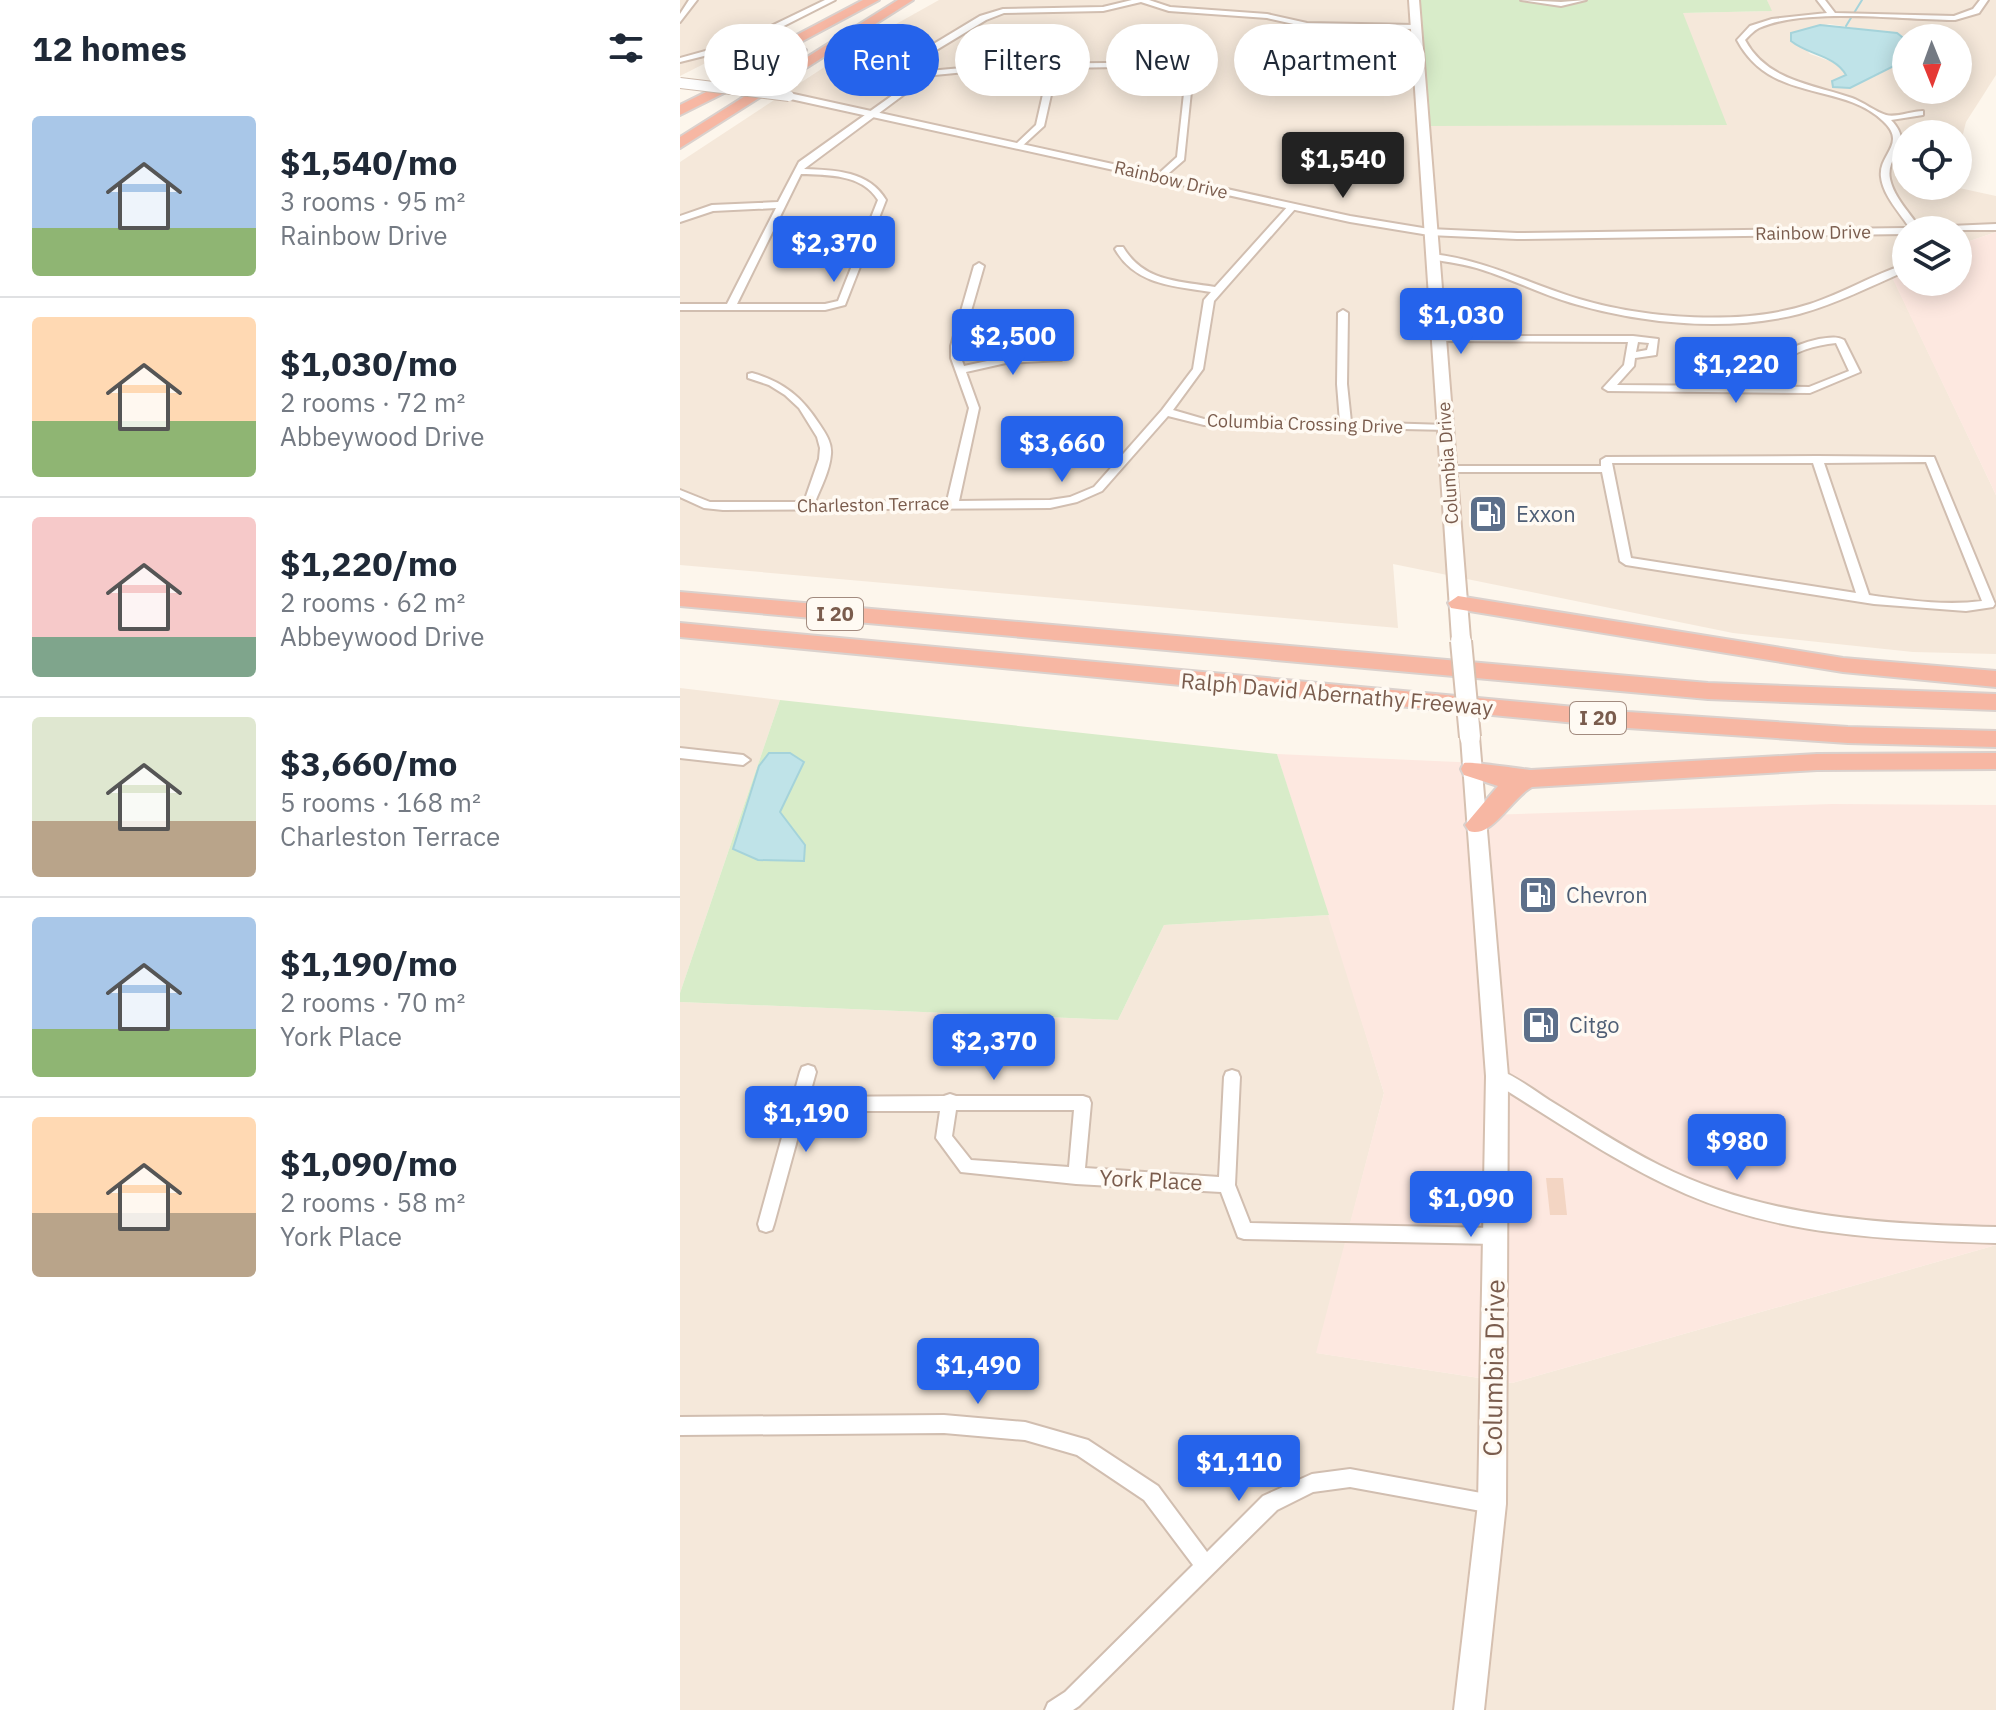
<!DOCTYPE html>
<html lang="en">
<head>
<meta charset="utf-8">
<style>
  body { margin:0; font-family:"IBM Plex Sans",sans-serif; background:#f6f6f7; color:#1f2937; height:100vh; display:flex; flex-direction:column; font-size:30px; white-space:nowrap }
  * { box-sizing:border-box; margin:0 }
  p { font-size:26px; color:#747a83 }
  .icon { flex:none; width:44px; height:44px; fill:none; stroke:currentColor; stroke-width:2; stroke-linecap:round; stroke-linejoin:round }
  .map { position:relative; flex:1; overflow:hidden }
  .sheet { display:flex; flex-direction:column; background:#fff; width:680px }
  .sheet>* { flex:none }
  .guide { position:absolute; left:24px; top:24px; width:760px; height:72px; display:flex; gap:16px }
  .needle { width:52px; rotate:179deg }
  .tools { position:absolute; left:1212px; top:24px; display:grid; gap:16px }
  .tools a { display:grid; place-items:center; width:80px; height:80px; border-radius:50%; background:#fff; box-shadow:0 4px 20px #0003; font-size:40px }
  .price { position:absolute; translate:-50% -68px; padding:0 18px; border-radius:8px; background:#2563eb; color:#fff; font-size:26px; line-height:52px; filter:drop-shadow(0 2px 4px #0008) }
  .price::after { content:''; position:absolute; left:50%; top:48px; width:24px; height:18px; margin-left:-12px; background:inherit; clip-path:polygon(0 0,100% 0,50% 100%) }
  .price.on { background:#222; color:#fff }
  ul { padding:0; list-style:none }
  li { display:flex; align-items:center; gap:24px; height:200px; padding:0 32px }
  li+li { border-top:2px solid #e0e1e3 }
  li span { display:grid; place-items:center; flex:none; width:224px; height:160px; border-radius:8px; color:#555 }
  li>.icon { margin-inline-start:auto }
  span .icon { width:96px; height:96px; fill:#fffc; stroke-width:1 }
  li b { font-size:34px }
  h2 { display:flex; justify-content:space-between; align-items:center; height:96px; padding:0 32px; font-size:34px }
  .tag { padding:0 28px; border-radius:36px; background:#fff; box-shadow:0 4px 20px #0003; font-size:28px; line-height:72px }
  .tag.on { background:#2563eb; color:#fff }
  main { display:flex; flex:1; min-height:0 }
  .map>svg:first-child { display:block }
</style>
</head>
<body>
<main>
<section class="sheet">
<h2>12 homes<svg class="icon" aria-label="filters" viewBox="0 0 24 24"><path d="M4 7h16M4 17h16"/><circle cx="9" cy="7" r="2"/><circle cx="15" cy="17" r="2"/></svg></h2>
<ul>
<li><span style="background:linear-gradient(#a9c7e8 70%,#8fb573 0)"><svg class="icon" aria-label="home" viewBox="0 0 24 24"><path d="M3 11l9-7 9 7M6 9v11h12V9"/></svg></span><div><b>$1,540/mo</b><p>3 rooms · 95 m²</p><p>Rainbow Drive</p></div></li>
<li><span style="background:linear-gradient(#ffd9b3 65%,#8fb573 0)"><svg class="icon" aria-label="home" viewBox="0 0 24 24"><path d="M3 11l9-7 9 7M6 9v11h12V9"/></svg></span><div><b>$1,030/mo</b><p>2 rooms · 72 m²</p><p>Abbeywood Drive</p></div></li>
<li><span style="background:linear-gradient(#f6c9c9 75%,#7fa58c 0)"><svg class="icon" aria-label="home" viewBox="0 0 24 24"><path d="M3 11l9-7 9 7M6 9v11h12V9"/></svg></span><div><b>$1,220/mo</b><p>2 rooms · 62 m²</p><p>Abbeywood Drive</p></div></li>
<li><span style="background:linear-gradient(#dfe7d0 65%,#b9a48a 0)"><svg class="icon" aria-label="home" viewBox="0 0 24 24"><path d="M3 11l9-7 9 7M6 9v11h12V9"/></svg></span><div><b>$3,660/mo</b><p>5 rooms · 168 m²</p><p>Charleston Terrace</p></div></li>
<li><span style="background:linear-gradient(#a9c7e8 70%,#8fb573 0)"><svg class="icon" aria-label="home" viewBox="0 0 24 24"><path d="M3 11l9-7 9 7M6 9v11h12V9"/></svg></span><div><b>$1,190/mo</b><p>2 rooms · 70 m²</p><p>York Place</p></div></li>
<li><span style="background:linear-gradient(#ffd9b3 60%,#b9a48a 0)"><svg class="icon" aria-label="home" viewBox="0 0 24 24"><path d="M3 11l9-7 9 7M6 9v11h12V9"/></svg></span><div><b>$1,090/mo</b><p>2 rooms · 58 m²</p><p>York Place</p></div></li>
</ul>
</section>
<div class="map">
<svg width="1316" height="1710" viewBox="0 0 1316 1710">
  <rect width="100%" height="100%" fill="#fdf6ec"/>
  <path fill="#f5e8da" fill-rule="evenodd" d="M 0,0 L 150,0 L 0,76 Z
    M 259,0 L 734,0 L 1003,13 L 1091,11 L 1087,0 L 1316,0 L 1316,75 L 1286,122 L 1278,153 L 1278,134 L 1226,134 L 1226,186 L 1270,186 L 1316,196 L 1316,232 L 1278,245 L 1278,230 L 1226,230 L 1226,263 L 1209,270 L 1316,495 L 1316,654 L 1233,652 L 1053,633 L 713,564 L 718,628 L 0,565 L 0,162 L 175,47 ZM 1149,24 L 1222,35 L 1226,40 L 1278,38 L 1278,90 L 1226,90 L 1226,60 L 1164,77 L 1167,74 L 1161,65 L 1130,54 L 1111,33 Z
    M 0,688 L 100,700 L 0,993 Z
    M 649,915 L 704,1093 L 637,1353 L 832,1383 L 1316,1245 L 1316,1710 L 0,1710 L 0,1002 L 438,1020 L 484,925 Z"/>
  <path fill="#fde8e0" d="M 1316,232 L 1316,495 L 1208,269 L 1226,263 L 1226,282 L 1278,282 L 1278,245 Z
    M 597,754 L 800,763 L 807,815 L 1152,804 L 1316,805 L 1316,1245 L 832,1383 L 636,1353 L 704,1093 Z"/>
  <path fill="#d8ecc9" d="M 734,0 L 1087,0 L 1092,11 L 1003,13 L 1047,125 L 743,126 Z
    M 100,700 L 597,754 L 649,915 L 484,925 L 438,1020 L 0,1002 L 0,993 Z"/>
  <path fill="#bfe3e8" stroke="#a5d3da" stroke-width="2" d="M 1140,25 L 1217,33 L 1226,40 L 1226,60 L 1170,88 L 1153,87 L 1152,81 L 1166,75 C 1155,55 1128,55 1111,41 L 1111,33 Z
    M 89,753 L 110,753 L 124,762 L 100,812 L 125,845 L 124,861 L 78,860 L 53,849 L 79,766 Z"/>
  <g fill="none" stroke-linecap="round" stroke-linejoin="round">
    <path stroke="#a5d3da" stroke-width="2" d="M 1166,26 L 1182,0"/>
  </g>
  <path fill="#f3d5c3" d="M 849,1012 L 871,1012 L 874,1038 L 852,1039 Z
    M 866,1178 L 883,1178 L 887,1215 L 870,1215 Z"/>
  <g fill="none" stroke-linecap="round" stroke-linejoin="round">
    <g stroke="#d1beb0" stroke-width="4">
      <path id="minor" d="M 9,0 L 17,0 L 0,22 L 0,14 Z
        M 145,0 L 155,0 L 64,46 L 0,62 L 0,58 L 58,42 Z
        M 452,0 L 469,0 L 490,7 L 587,14 L 627,23 L 735,25 L 739,27 L 735,29 L 627,27 L 587,18 L 489,11 L 461,2 L 423,11 L 324,13 L 306,20 L 253,52 L 241,63 L 237,72 L 327,64 L 514,62 L 504,160 L 482,179 L 475,177 L 497,157 L 507,66 L 377,68 L 364,126 L 340,148 L 336,145 L 337,143 L 356,125 L 369,68 L 327,68 L 234,77 L 226,93 L 124,169 C 155,170 189,171 206,200 L 165,305 L 145,310 L 0,310 L 0,304 L 47,304 L 96,208 L 33,211 L 0,222 L 0,216 L 32,205 L 98,202 L 119,162 L 220,90 L 234,62 L 247,48 L 300,16 L 323,9 L 423,7 ZM 121,174 C 148,175 182,174 198,200 L 158,301 L 145,304 L 57,304 Z
        M 841,0 L 881,2 L 906,0 L 881,6 Z
        M 1137,0 L 1145,0 L 1155,13 L 1274,16 L 1293,9 L 1300,0 L 1308,0 L 1299,13 L 1275,20 C 1222,20 1126,7 1079,28 C 1073,31 1069,36 1065,40 C 1087,81 1132,84 1172,98 C 1183,102 1196,112 1206,115 C 1216,118 1232,111 1243,111 L 1243,115 L 1211,120 C 1236,146 1205,154 1210,179 C 1214,198 1231,214 1241,230 L 1231,230 C 1221,214 1203,196 1201,177 C 1198,154 1228,144 1203,121 C 1161,81 1091,104 1057,40 L 1070,26 L 1092,19 L 1147,13 Z
        M 612,204 L 615,205 L 615,209 L 534,301 L 523,369 L 493,410 L 524,419 L 660,422 L 657,384 L 658,313 L 663,310 L 668,313 L 667,384 L 671,422 L 766,425 L 770,426 L 770,430 L 524,425 L 488,416 L 422,491 L 397,502 L 370,508 L 43,510 L 24,508 L 0,497 L 0,490 L 30,502 L 124,502 L 139,459 L 140,448 L 137,437 L 119,408 L 105,395 L 89,385 L 68,378 L 68,374 L 72,373 C 104,382 122,397 140,425 C 146,434 152,443 151,454 C 150,470 141,487 135,502 L 267,501 L 289,408 L 271,358 L 271,346 L 294,266 L 299,263 L 304,266 L 281,346 L 281,358 L 284,366 L 326,357 L 381,354 L 386,357 L 381,360 L 326,363 L 286,372 L 299,408 L 279,501 L 370,500 L 390,497 L 414,487 L 482,410 L 513,369 L 524,300 L 531,292 C 494,286 455,285 435,249 L 437,247 L 443,247 C 464,282 499,281 535,287 L 609,205 Z
        M 753,254 C 805,260 850,284 899,299 C 966,319 1063,326 1130,304 C 1163,293 1193,275 1226,264 L 1226,271 C 1191,286 1156,304 1119,314 C 1048,332 964,324 895,304 C 863,295 834,280 803,270 C 786,264 768,262 750,259 L 748,257 Z
        M 760,336 L 953,336 L 978,339 L 976,355 L 955,358 L 954,366 L 937,385 L 1062,386 C 1082,361 1108,346 1139,339 C 1148,338 1156,336 1164,340 L 1180,372 L 1130,393 L 928,391 L 923,388 L 944,365 L 948,342 L 756,341 L 756,337 ZM 958,342 L 969,343 L 967,350 L 956,352 ZM 1156,343 L 1169,371 L 1129,387 L 1073,386 C 1094,361 1123,346 1156,343 Z
        M 1137,456 L 1254,457 L 1315,604 L 1313,607 L 1286,611 L 1194,604 L 946,565 L 940,561 L 922,472 L 769,472 L 763,469 L 769,466 L 921,466 L 921,460 L 926,457 ZM 1246,462 L 1302,601 C 1265,606 1225,600 1189,595 L 1144,463 ZM 932,463 L 1133,463 L 1176,593 L 951,558 Z
        M 0,748 L 63,755 L 70,760 L 63,765 L 0,758 Z
        M 128,1065 L 134,1067 L 136,1072 L 129,1097 L 264,1096 L 270,1094 L 276,1096 L 403,1096 L 409,1098 L 411,1103 L 405,1168 L 539,1177 L 544,1077 L 546,1072 L 552,1070 L 558,1072 L 560,1077 L 555,1185 L 570,1223 L 815,1228 L 821,1230 L 823,1236 L 821,1242 L 815,1244 L 564,1239 L 558,1237 L 541,1192 L 396,1184 L 281,1172 L 256,1138 L 260,1111 L 125,1111 L 94,1224 L 92,1230 L 86,1232 L 80,1230 L 78,1224 L 120,1072 L 122,1067 ZM 276,1110 L 394,1110 L 389,1167 L 291,1160 L 272,1136 Z
        M 817,1069 C 835,1076 853,1089 869,1100 C 905,1122 941,1146 979,1165 C 1083,1218 1201,1224 1316,1227 L 1316,1243 C 1212,1240 1103,1236 1006,1194 C 937,1164 875,1120 811,1081 L 809,1076 L 811,1071 Z
        M 264,1415 L 345,1422 L 408,1440 L 478,1486 L 527,1552 L 583,1496 L 632,1474 L 670,1469 L 812,1495 L 819,1497 L 821,1504 L 819,1511 L 812,1513 L 670,1487 L 633,1492 L 597,1510 L 399,1706 L 393,1710 L 365,1710 L 368,1703 L 385,1692 L 513,1565 L 464,1500 L 397,1455 L 345,1440 L 264,1433 L 0,1435 L 0,1417 Z"/>
    </g>
    <g stroke="#d1beb0" stroke-width="4">
      <path id="tertiary" d="M 109,93 L 670,216 L 749,229 L 837,233 L 1226,228 L 1231,230 L 1226,230 L 1226,234 L 837,239 L 749,235 L 670,222 L 106,98 L 104,96 Z
        M 1316,224 L 1316,230 L 1242,230 L 1247,227 Z"/>
    </g>
    <g stroke="#d6c0b0" stroke-width="4">
      <path id="secondary" d="M 729,0 L 739,0 L 790,639 L 781,645 L 772,639 Z
        M 790,730 L 799,737 L 828,1076 L 826,1504 L 804,1710 L 774,1710 L 798,1504 L 806,1076 L 781,737 Z"/>
    </g>
    <g stroke="#dad1cd" stroke-width="4">
      <path id="motorway" d="M 183,0 L 199,0 L 104,51 L 92,48 Z
        M 218,0 L 233,0 L 0,148 L 0,137 Z
        M 119,46 L 126,50 L 124,53 L 0,115 L 0,105 Z
        M 0,592 L 1028,683 L 1316,694 L 1316,710 L 1028,699 L 0,606 Z
        M 778,596 L 1163,658 L 1316,671 L 1316,687 L 1163,672 L 771,608 L 768,603 Z
        M 0,623 L 948,712 L 1168,727 L 1316,731 L 1316,747 L 1168,743 L 948,728 L 0,637 Z
        M 1316,753 L 1316,769 L 1137,770 L 852,787 C 832,797 812,839 789,831 L 785,825 L 818,786 L 784,775 L 781,769 L 784,763 C 789,761 841,769 851,770 L 1137,754 Z"/>
    </g>
    <use href="#minor" fill="#fff" fill-rule="evenodd"/>
    <use href="#tertiary" fill="#fff" fill-rule="evenodd"/>
    <use href="#secondary" fill="#fff" fill-rule="evenodd"/>
    <use href="#motorway" fill="#f7b7a3" fill-rule="evenodd"/>
    <g stroke="#d1beb0" stroke-width="12" stroke-linecap="butt">
      <path id="tertiary-bridge" d="M 0,83 L 109,96"/>
    </g>
    <g stroke="#d6c0b0" stroke-width="19" stroke-linecap="butt">
      <path id="secondary-bridge-far1" d="M 781,639 L 781,643"/>
    </g>
    <g stroke="#d6c0b0" stroke-width="24" stroke-linecap="butt">
      <path id="secondary-bridge" d="M 781,641 L 790,737"/>
    </g>
    <use href="#tertiary-bridge" stroke="#fff" stroke-width="10"/>
    <use href="#secondary-bridge-far1" stroke="#fff" stroke-width="16"/>
    <use href="#secondary-bridge" stroke="#fff" stroke-width="20"/>
  </g>
  <defs>
    <g id="fuel-square" transform="scale(2)"><rect x="-9" y="-9" width="18" height="18" rx="4" fill="#5c6f8a" stroke="#fffaf3"/><path d="M-5.5-6h7V0h2V4h1.3V-2.5L3-4.5l.8-.8L6-3V5H2.5V1h-1V6h-7ZM-4.2-4.7v3.2H.2V-4.7Z" fill="#fff"/></g>
  </defs>
  <g fill-rule="evenodd">
    <use href="#fuel-square" x="808" y="514"/>
    <use href="#fuel-square" x="858" y="895"/>
    <use href="#fuel-square" x="861" y="1025"/>
  </g>
  <g text-anchor="middle" stroke-width="7" stroke-linejoin="round" paint-order="stroke">
    <g font-size="18" fill="#7a5c4d" stroke="#fffaf3">
      <text transform="translate(491 180) rotate(13)" y="6">Rainbow Drive</text>
      <text transform="translate(1133 233) rotate(-1)" y="6">Rainbow Drive</text>
      <text transform="translate(625 424) rotate(2)" y="6">Columbia Crossing Drive</text>
      <text transform="translate(768 463) rotate(-94)" y="6">Columbia Drive</text>
      <text transform="translate(193 505) rotate(-1)" y="6">Charleston Terrace</text>
    </g>
    <g fill="#fffaf3" stroke="#a28b7f" stroke-width="2">
      <rect x="127" y="598" width="56" height="32" rx="6"/>
      <rect x="890" y="702" width="56" height="32" rx="6"/>
    </g>
    <g font-size="20" font-weight="bold" fill="#7a5c4d">
      <text x="155" y="621">I 20</text>
      <text x="918" y="725">I 20</text>
    </g>
    <g font-size="22" fill="#4e5e75" stroke="#fffaf3" text-anchor="start">
      <text x="836" y="522">Exxon</text>
      <text x="886" y="903">Chevron</text>
      <text x="889" y="1033">Citgo</text>
    </g>
    <g font-size="22" fill="#7a5c4d" stroke="#fffaf3">
      <text transform="translate(657 694) rotate(5)" y="8">Ralph David Abernathy Freeway</text>
      <text transform="translate(471 1180) rotate(3)" y="8">York Place</text>
    </g>
    <g font-size="26" fill="#7a5c4d" stroke="#fffaf3">
      <text transform="translate(814 1368) rotate(-89)" y="9">Columbia Drive</text>
    </g>
  </g>
</svg>
<div class="tools">
<a><svg class="needle" viewBox="-14 -14 28 28"><path d="M0-13l5 13h-10z" fill="#e53935"/><path d="M0 13l5-13h-10z" fill="#747a83"/></svg></a>
<a><svg class="icon" aria-label="locate" viewBox="0 0 24 24"><circle cx="12" cy="12" r="6"/><path d="M12 2v4M12 18v4M2 12h4M18 12h4"/></svg></a>
<a><svg class="icon" aria-label="layers" viewBox="0 0 24 24"><path d="M12 4l9 5-9 5-9-5zM3 14l9 5 9-5"/></svg></a>
</div>
<b class="price on" style="left:663px;top:200px">$1,540</b>
<b class="price" style="left:154px;top:284px">$2,370</b>
<b class="price" style="left:781px;top:356px">$1,030</b>
<b class="price" style="left:333px;top:377px">$2,500</b>
<b class="price" style="left:1056px;top:405px">$1,220</b>
<b class="price" style="left:382px;top:484px">$3,660</b>
<b class="price" style="left:314px;top:1082px">$2,370</b>
<b class="price" style="left:126px;top:1154px">$1,190</b>
<b class="price" style="left:1057px;top:1182px">$980</b>
<b class="price" style="left:791px;top:1239px">$1,090</b>
<b class="price" style="left:298px;top:1406px">$1,490</b>
<b class="price" style="left:559px;top:1503px">$1,110</b>
<div class="guide">
<a class="tag">Buy</a>
<a class="tag on">Rent</a>
<a class="tag">Filters</a>
<a class="tag">New</a>
<a class="tag">Apartment</a>
</div>
</div>
</main>
</body>
</html>
